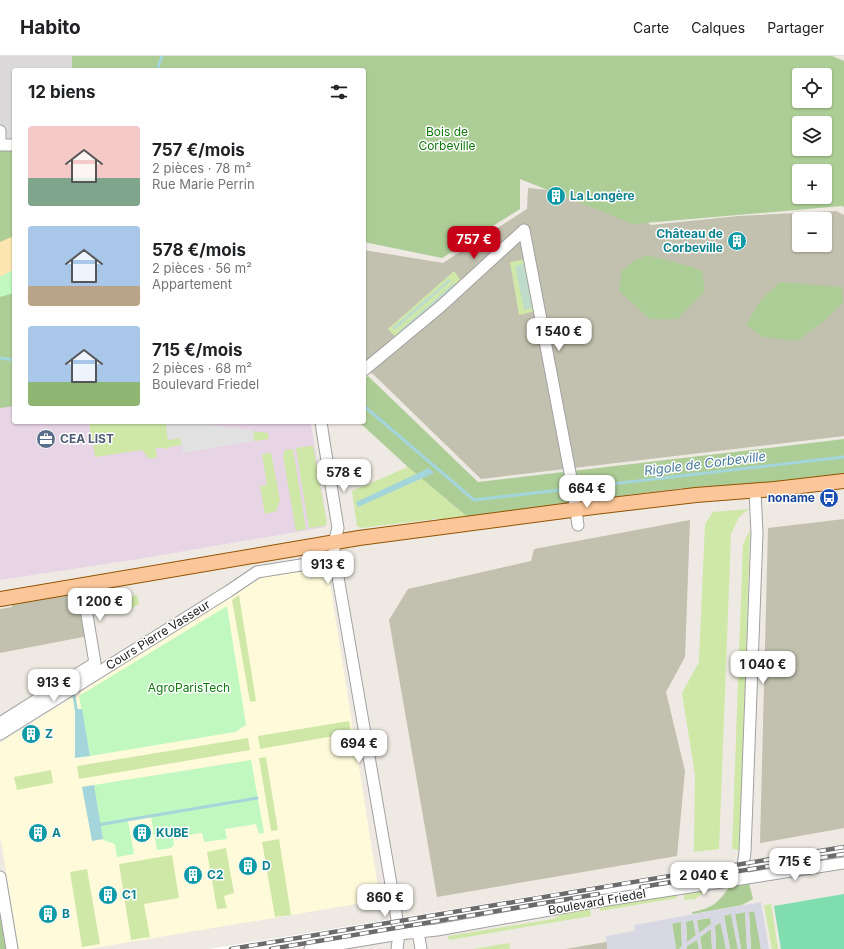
<!DOCTYPE html>
<html lang="fr">
<head>
<meta charset="utf-8">
<style>
  body { margin:0; font-family:Inter,sans-serif; background:#f2f2f2; color:#202124; height:100vh; display:flex; flex-direction:column; font-size:15px; white-space:nowrap }
  * { box-sizing:border-box; margin:0 }
  p { font-size:13px; color:#757577 }
  .icon { flex:none; width:22px; height:22px; fill:none; stroke:currentColor; stroke-width:2; stroke-linecap:round; stroke-linejoin:round }
  .map { position:relative; flex:1; overflow:hidden }
  .side { position:absolute; left:12px; top:12px; width:354px; height:356px; display:flex; flex-direction:column; background:#fff; border-radius:4px; box-shadow:0 1px 3px #0004 }
  .side>* { flex:none }
  .tools { position:absolute; left:792px; top:12px; display:grid; gap:8px }
  .tools a { display:grid; place-items:center; width:40px; height:40px; border-radius:4px; background:#fff; box-shadow:0 1px 3px #0004; font-size:20px }
  .price { position:absolute; translate:-50% -34px; padding:0 9px; border-radius:8px; background:#fff; color:#222; font-size:13px; line-height:26px; filter:drop-shadow(0 1px 2px #0008) }
  .price::after { content:''; position:absolute; left:50%; top:24px; width:12px; height:9px; margin-left:-6px; background:inherit; clip-path:polygon(0 0,100% 0,50% 100%) }
  .price.active { background:#c70218; color:#fff }
  ul { padding:0; list-style:none }
  li { display:flex; align-items:center; gap:12px; height:100px; padding:0 16px }
  li span { display:grid; place-items:center; flex:none; width:112px; height:80px; border-radius:4px; color:#555 }
  li>.icon { margin-inline-start:auto }
  span .icon { width:48px; height:48px; fill:#fffc; stroke-width:1 }
  li b { font-size:17px }
  h2 { display:flex; justify-content:space-between; align-items:center; height:48px; padding:0 16px; font-size:17px }
  header { display:flex; align-items:center; gap:24px; box-sizing:border-box; height:56px; padding:0 20px; background:#fff; border-bottom:1px solid #e0e0e0 }
  header strong { font-size:19px }
  nav { display:flex; gap:22px; margin-inline-start:auto; font-size:14px }
  .map>svg:first-child { display:block }
</style>
</head>
<body>
<header>
<strong>Habito</strong>
<nav><a>Carte</a><a>Calques</a><a>Partager</a></nav>
</header>
<div class="map">
<svg width="844" height="893" viewBox="0 0 844 893">
  <rect width="100%" height="100%" fill="#eee9e2"/>
  <path fill="#dbd9da" d="M 0,0 L 72,0 L 72,14 L 14,14 L 14,92 L 0,92 Z"/>
  <path fill="#e7d4e5" d="M 14,323 L 14,366 L 295,366 L 311,368 L 327,467 L 325,471 L 138,503 L 0,524 L 0,325 Z"/>
  <path fill="#fffbda" d="M 327,509 L 380,844 L 88,893 L 19,893 L 0,780 L 0,687 L 266,519 Z"/>
  <path fill="#c2c0ae" fill-rule="evenodd" d="M 528,132 L 589,138 L 619,145 L 651,169 L 738,160 L 836,155 L 844,159 L 844,380 L 481,423 L 374,319 L 364,312 L 364,194 L 443,207 L 527,153 ZM 799,163 L 825,163 L 825,189 L 799,189 Z
    M 844,463 L 844,772 L 760,787 L 768,472 Z
    M 690,464 L 685,601 L 666,636 L 685,715 L 677,800 L 437,841 L 389,564 L 408,533 L 531,505 L 534,493 Z
    M 73,536 L 78,539 L 88,580 L 0,597 L 0,553 L 12,551 L 12,546 Z
    M 607,886 L 607,893 L 565,893 L 606,886 Z"/>
  <path fill="#cfe8a8" d="M 527,203 L 536,255 L 519,259 L 510,206 Z
    M 454,215 L 463,227 L 399,284 L 388,273 Z
    M 89,366 L 147,366 L 159,368 L 160,366 L 166,366 L 168,384 L 180,382 L 182,389 L 169,391 L 169,393 L 162,392 L 156,392 L 157,401 L 149,403 L 142,394 L 95,401 Z
    M 253,375 L 268,377 L 269,383 L 254,385 Z
    M 310,390 L 313,390 L 327,467 L 325,470 L 309,472 L 296,392 Z
    M 293,393 L 306,473 L 296,475 L 283,400 L 285,394 Z
    M 271,397 L 280,444 L 276,455 L 265,458 L 260,430 L 267,429 L 262,398 Z
    M 408,411 L 470,463 L 435,463 L 361,472 L 357,470 L 352,435 Z
    M 749,453 L 739,461 L 731,478 L 719,793 L 694,796 L 695,719 L 682,637 L 699,606 L 705,468 L 713,456 Z
    M 750,474 L 740,794 L 732,793 L 743,488 Z
    M 137,539 L 139,548 C 132,553 125,555 117,554 L 115,543 Z
    M 239,539 L 256,645 L 250,646 L 232,544 Z
    M 349,665 L 351,677 L 260,693 L 258,680 Z
    M 248,682 L 250,694 L 79,723 L 77,710 Z
    M 266,701 L 278,774 L 271,775 L 259,702 Z
    M 51,714 L 53,727 L 17,734 L 14,721 Z
    M 279,783 L 291,859 L 275,861 L 262,786 Z
    M 226,792 L 234,837 L 224,840 L 227,852 L 217,853 L 207,796 Z
    M 172,799 L 179,842 L 144,848 L 150,881 L 131,884 L 119,808 Z
    M 87,813 L 100,888 L 82,891 L 70,816 Z
    M 708,833 L 695,843 L 685,844 L 683,837 Z
    M 676,838 L 677,842 L 600,855 L 599,851 Z
    M 771,848 L 778,893 L 772,893 L 764,849 Z
    M 590,853 L 591,860 L 449,884 L 448,880 L 553,863 L 562,858 Z
    M 509,887 L 510,893 L 473,893 Z"/>
  <path fill="#adcd97" fill-rule="evenodd" d="M 72,0 L 832,0 L 844,5 L 844,151 L 842,150 L 633,168 L 520,123 L 520,153 L 442,202 L 364,186 L 364,14 L 72,14 ZM 799,19 L 825,19 L 825,45 L 799,45 ZM 799,67 L 825,67 L 825,93 L 799,93 ZM 799,115 L 825,115 L 825,141 L 799,141 Z
    M 0,92 L 14,92 L 14,350 L 0,352 Z
    M 647,199 L 689,210 L 702,215 L 705,235 L 678,263 L 650,263 L 619,235 L 622,215 L 635,204 Z
    M 780,226 L 842,231 L 843,247 L 825,264 L 797,285 L 762,281 L 746,269 L 760,245 Z
    M 368,320 L 478,426 L 844,383 L 844,418 L 470,463 L 408,411 L 359,366 L 364,366 L 364,323 Z
    M 749,827 L 753,843 L 742,849 L 693,858 L 692,856 C 713,852 718,847 730,830 Z
    M 0,843 L 11,893 L 0,893 Z
    M 755,855 L 761,893 L 751,893 L 749,856 Z
    M 745,856 L 747,893 L 741,893 L 735,858 Z
    M 731,858 L 738,893 L 730,893 L 724,859 Z
    M 711,862 L 711,868 L 699,877 L 697,864 Z
    M 693,864 L 696,879 L 687,887 L 686,865 Z
    M 681,866 L 682,890 L 679,893 L 676,893 L 672,867 Z
    M 721,866 L 726,893 L 716,893 L 715,870 Z
    M 711,873 L 712,893 L 702,893 L 700,881 Z
    M 697,883 L 699,893 L 687,893 L 687,890 Z"/>
  <path fill="#bfdccb" d="M 524,208 L 532,252 L 524,254 L 515,210 Z
    M 449,223 L 451,225 L 395,274 L 392,272 Z
    M 454,227 L 456,230 L 400,279 L 397,277 Z"/>
  <path fill="#fee6b0" d="M 14,180 L 14,214 L 0,221 L 0,186 Z"/>
  <path fill="#c0f8bf" d="M 13,214 L 14,237 L 0,241 L 0,221 Z
    M 227,550 L 246,669 L 235,676 L 90,700 L 79,640 Z
    M 251,704 L 264,777 L 259,778 L 256,768 L 225,773 L 227,783 L 204,786 L 202,777 L 173,781 L 174,790 L 172,790 L 172,792 L 157,794 L 151,761 L 128,765 L 134,798 L 117,801 L 115,788 L 103,784 L 94,729 Z"/>
  <path fill="#80ddaf" d="M 844,838 L 844,893 L 781,893 L 774,850 Z"/>
  <path fill="#e1e1e1" d="M 166,366 L 187,366 L 253,374 L 254,385 L 183,397 L 180,382 L 168,384 Z
    M 683,432 L 684,436 L 604,446 L 603,442 Z"/>
  <path fill="#d7d8e3" fill-rule="evenodd" d="M 761,846 L 769,893 L 761,893 L 754,855 L 749,856 L 751,893 L 747,893 L 745,856 L 735,858 L 741,893 L 738,893 L 731,858 L 724,860 L 730,893 L 726,893 L 720,866 L 715,870 L 716,893 L 712,893 L 711,873 L 700,881 L 702,893 L 699,893 L 697,884 L 687,890 L 687,893 L 679,893 L 682,890 L 681,866 L 672,868 L 676,893 L 607,893 L 606,880 L 635,875 L 634,869 ZM 710,862 L 711,868 L 699,877 L 697,864 ZM 693,864 L 696,879 L 687,886 L 686,866 Z"/>
  <path fill="#a3d5db" d="M 429,412 L 434,417 L 358,451 L 356,446 Z
    M 78,653 L 82,653 L 90,700 L 75,702 L 75,655 Z
    M 94,729 L 103,783 L 92,785 L 82,731 Z"/>
  <path fill="#fff" d="M 844,789 L 844,801 L 292,893 L 209,893 Z"/>
  <g fill="none" stroke-linecap="round" stroke-linejoin="round">
    <path stroke="#a3d5db" stroke-width="3" d="M 157,14 L 162,0
      M 0,302 L 14,304
      M 364,350 L 474,444 L 844,401
      M 73,634 L 77,658
      M 97,769 L 257,742"/>
    <g stroke="#a1a1a1" stroke-width="13">
      <path id="minor" d="M 0,75 L 0,89
        M 0,89 L 14,89
        M 524,174 L 571,422 L 578,469
        M 364,314 L 440,251 L 524,174
        M 321,366 L 324,386 L 338,472 L 334,487 L 334,498 L 396,857 L 399,878 L 397,893
        M 0,667 L 95,607 L 82,529
        M 0,678 L 229,535 L 257,516 L 326,505
        M 0,821 L 12,893
        M 741,823 L 745,796 L 757,477 L 755,435
        M 418,876 L 421,893
        M 310,893 L 399,878 L 437,874 L 594,846 L 844,807"/>
    </g>
    <g stroke="#935302" stroke-width="16">
      <path id="major" d="M 0,543 L 359,482 L 594,451 L 696,439 L 775,433 L 844,425"/>
    </g>
    <use href="#minor" stroke="#fff" stroke-width="11"/>
    <use href="#major" stroke="#fbc79a" stroke-width="14"/>
    <g stroke="#6b6b6b" stroke-width="4.5">
      <path id="rail" d="M 641,831 L 844,798
        M 231,893 L 844,791
        M 271,893 L 598,838"/>
    </g>
    <use href="#rail" stroke="#fff" stroke-width="3" stroke-dasharray="9" stroke-linecap="butt"/>
  </g>
  <defs>
    <g id="building-disc" transform="scale(1)"><circle r="9.5" fill="#0f9aa8" stroke="#fff"/><path d="M-4-6H4V6H1V3H-1V6H-4ZM-2.5-4.3h1.7v1.8h-1.7ZM.8-4.3h1.7v1.8H.8ZM-2.5-1h1.7V.8h-1.7ZM.8-1h1.7V.8H.8Z" fill="#fff"/></g>
    <g id="office-disc" transform="scale(1)"><circle r="9.5" fill="#5c6f8a" stroke="#fff"/><path d="M-6-3h4V-5.5h4V-3h4V5H-6ZM-1-4.5V-3h2v-1.5ZM-6 0V1H6V0Z" fill="#fff"/></g>
    <g id="bus-disc" transform="scale(1)"><circle r="9.5" fill="#1a4fb4" stroke="#fff"/><path d="M-5-6H5V4H4V6H2V4H-2V6H-4V4H-5ZM-3.5-4V0h7V-4ZM-3.5 1.2v1.5H-2V1.2ZM2 1.2v1.5H3.5V1.2Z" fill="#fff"/></g>
  </defs>
  <g fill-rule="evenodd">
    <use href="#building-disc" x="556" y="140"/>
    <use href="#building-disc" x="737" y="185"/>
    <use href="#office-disc" x="46" y="383"/>
    <use href="#bus-disc" x="829" y="442"/>
    <use href="#building-disc" x="31" y="678"/>
    <use href="#building-disc" x="38" y="777"/>
    <use href="#building-disc" x="142" y="777"/>
    <use href="#building-disc" x="248" y="810"/>
    <use href="#building-disc" x="193" y="819"/>
    <use href="#building-disc" x="108" y="839"/>
    <use href="#building-disc" x="48" y="858"/>
  </g>
  <g text-anchor="middle" stroke-width="3" stroke-linejoin="round" paint-order="stroke">
    <g font-size="12" fill="#0f790c" stroke="#fff">
      <text x="447" y="80">Bois de<tspan x="447" dy="14">Corbeville</tspan></text>
      <text x="189" y="636">AgroParisTech</text>
    </g>
    <g font-size="12" font-weight="bold" fill="#0d838f" stroke="#fff" text-anchor="start">
      <text x="570" y="144">La Longère</text>
      <text x="723" y="182" text-anchor="end">Château de<tspan x="723" dy="14">Corbeville</tspan></text>
      <text x="45" y="682">Z</text>
      <text x="52" y="781">A</text>
      <text x="156" y="781">KUBE</text>
      <text x="262" y="814">D</text>
      <text x="207" y="823">C2</text>
      <text x="122" y="843">C1</text>
      <text x="62" y="862">B</text>
    </g>
    <g font-size="12" font-weight="bold" fill="#4e5e75" stroke="#fff" text-anchor="start">
      <text x="60" y="387">CEA LIST</text>
    </g>
    <g font-size="12" font-weight="bold" fill="#164399" stroke="#fff" text-anchor="end">
      <text x="815" y="446">noname</text>
    </g>
    <g font-size="12" fill="#1d1d1d" stroke="#fff">
      <text transform="translate(158 579) rotate(-32)" y="4">Cours Pierre Vasseur</text>
      <text transform="translate(597 846) rotate(-10)" y="4">Boulevard Friedel</text>
    </g>
    <g font-size="13" font-style="italic" fill="#44799c" stroke="#fff">
      <text transform="translate(705 407) rotate(-7)" y="5">Rigole de Corbeville</text>
    </g>
  </g>
</svg>
<div class="tools">
<a><svg class="icon" aria-label="locate" viewBox="0 0 24 24"><circle cx="12" cy="12" r="6"/><path d="M12 2v4M12 18v4M2 12h4M18 12h4"/></svg></a>
<a><svg class="icon" aria-label="layers" viewBox="0 0 24 24"><path d="M12 4l9 5-9 5-9-5zM3 14l9 5 9-5"/></svg></a>
<a>+</a>
<a>−</a>
</div>
<b class="price active" style="left:474px;top:204px">757 €</b>
<b class="price" style="left:559px;top:296px">1 540 €</b>
<b class="price" style="left:344px;top:437px">578 €</b>
<b class="price" style="left:587px;top:453px">664 €</b>
<b class="price" style="left:328px;top:529px">913 €</b>
<b class="price" style="left:100px;top:566px">1 200 €</b>
<b class="price" style="left:763px;top:629px">1 040 €</b>
<b class="price" style="left:54px;top:647px">913 €</b>
<b class="price" style="left:359px;top:708px">694 €</b>
<b class="price" style="left:795px;top:826px">715 €</b>
<b class="price" style="left:704px;top:840px">2 040 €</b>
<b class="price" style="left:385px;top:862px">860 €</b>
<section class="side">
<h2>12 biens<svg class="icon" aria-label="filters" viewBox="0 0 24 24"><path d="M4 7h16M4 17h16"/><circle cx="9" cy="7" r="2"/><circle cx="15" cy="17" r="2"/></svg></h2>
<ul>
<li><span style="background:linear-gradient(#f6c9c9 65%,#7fa58c 0)"><svg class="icon" aria-label="home" viewBox="0 0 24 24"><path d="M3 11l9-7 9 7M6 9v11h12V9"/></svg></span><div><b>757 €/mois</b><p>2 pièces · 78 m²</p><p>Rue Marie Perrin</p></div></li>
<li><span style="background:linear-gradient(#a9c7e8 75%,#b9a48a 0)"><svg class="icon" aria-label="home" viewBox="0 0 24 24"><path d="M3 11l9-7 9 7M6 9v11h12V9"/></svg></span><div><b>578 €/mois</b><p>2 pièces · 56 m²</p><p>Appartement</p></div></li>
<li><span style="background:linear-gradient(#a9c7e8 70%,#8fb573 0)"><svg class="icon" aria-label="home" viewBox="0 0 24 24"><path d="M3 11l9-7 9 7M6 9v11h12V9"/></svg></span><div><b>715 €/mois</b><p>2 pièces · 68 m²</p><p>Boulevard Friedel</p></div></li>
</ul>
</section>
</div>
</body>
</html>
